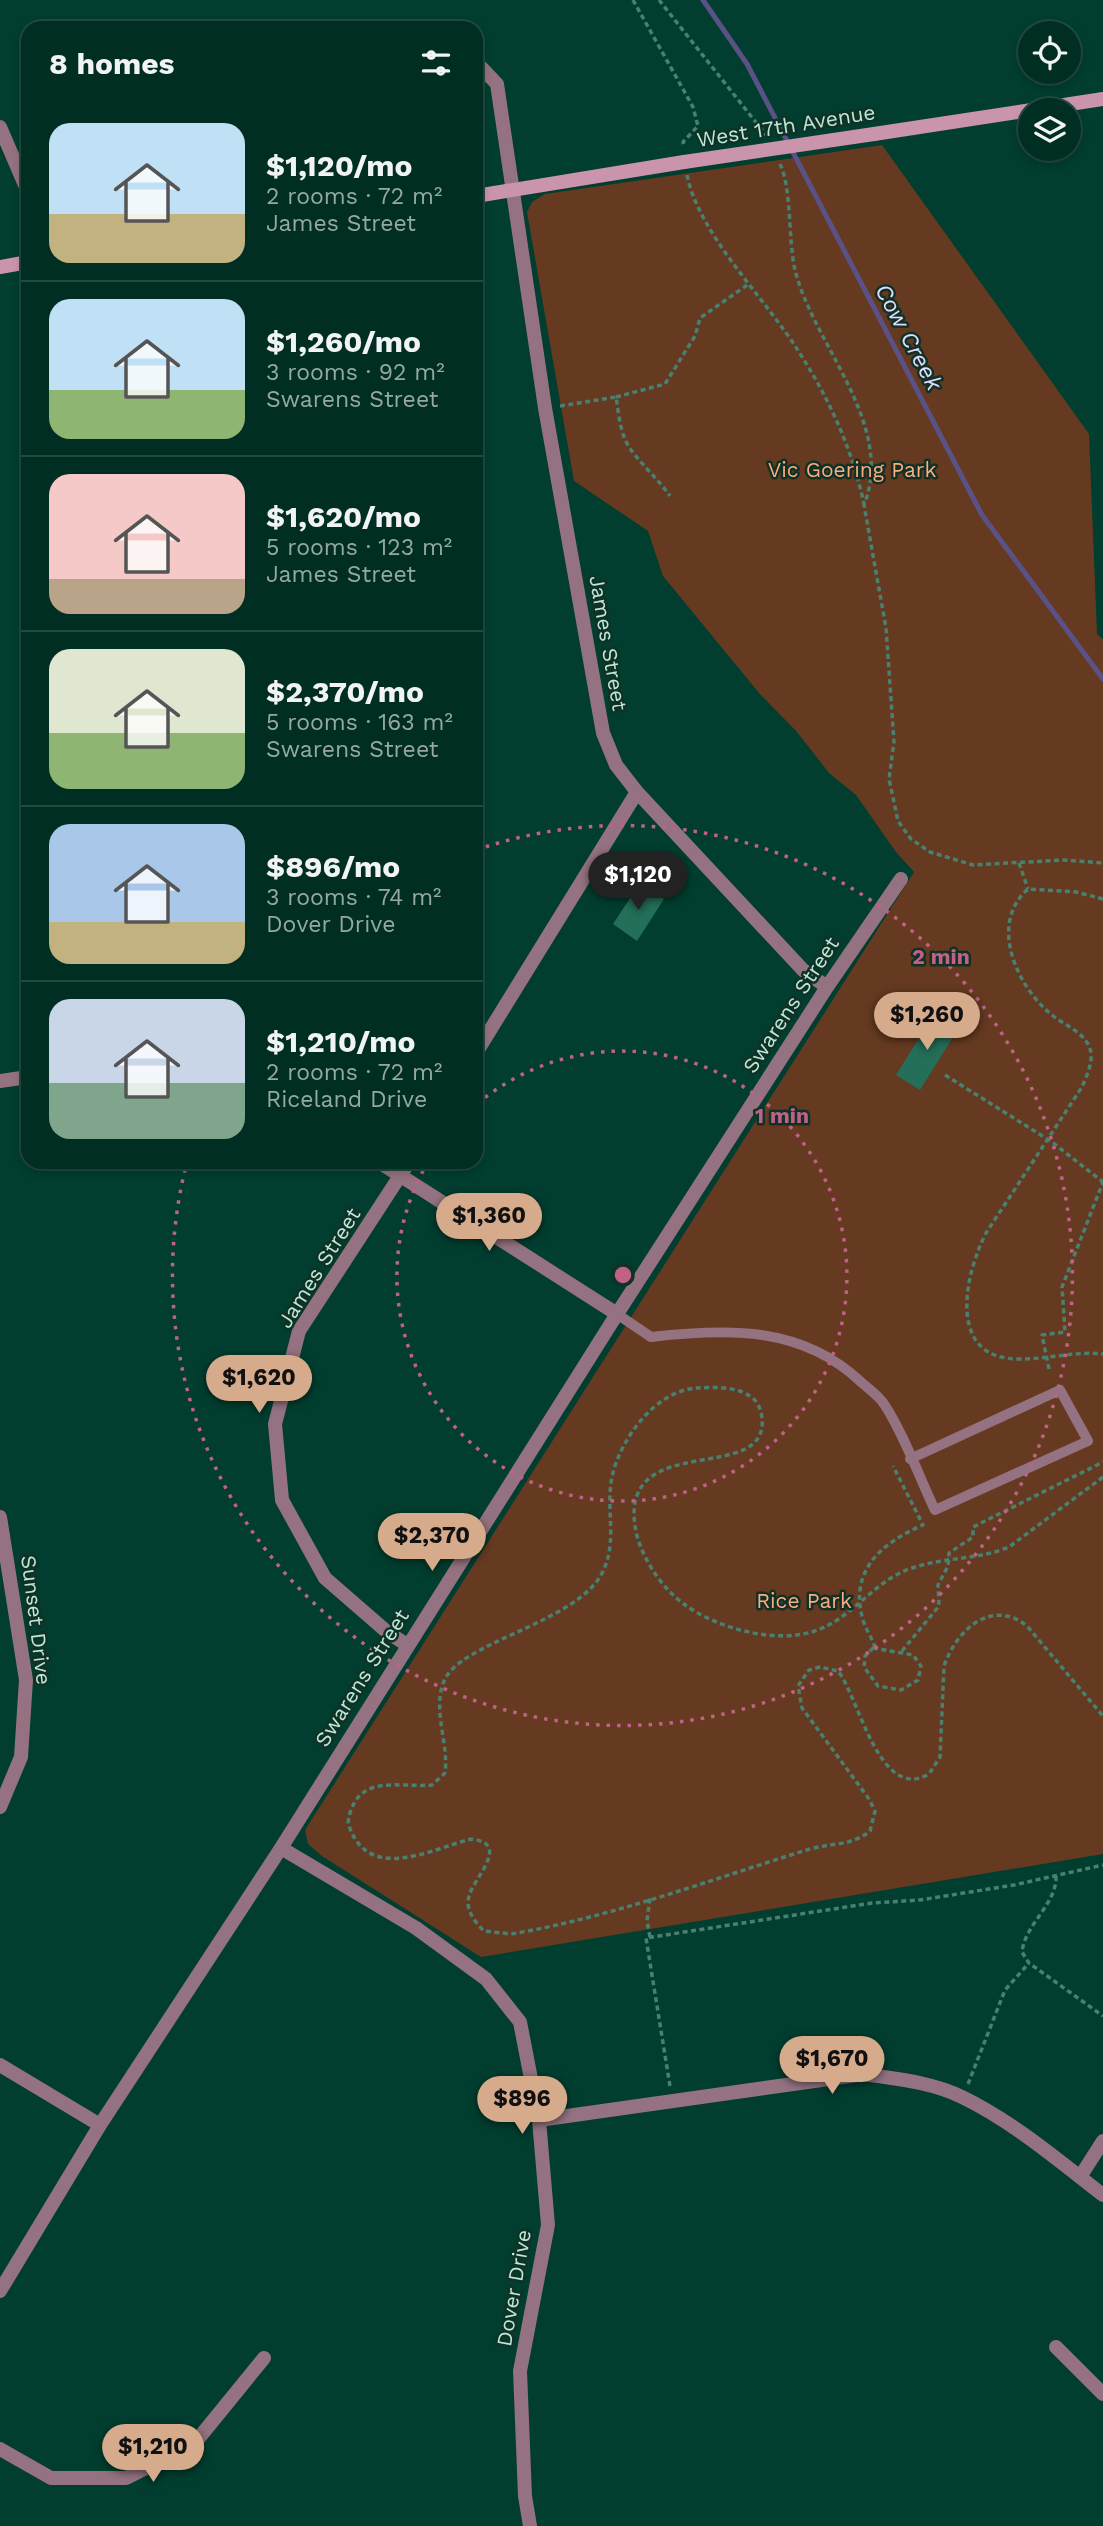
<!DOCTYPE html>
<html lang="en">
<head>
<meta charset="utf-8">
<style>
  body { margin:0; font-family:"Work Sans",sans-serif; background:#0b362b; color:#f1f3f6; height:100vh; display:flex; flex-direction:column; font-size:26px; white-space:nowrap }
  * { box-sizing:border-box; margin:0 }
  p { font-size:23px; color:#96a8a6 }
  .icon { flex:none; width:38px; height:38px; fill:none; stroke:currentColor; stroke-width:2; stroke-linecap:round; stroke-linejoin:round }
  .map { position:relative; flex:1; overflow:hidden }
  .drawer { position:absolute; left:21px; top:21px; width:462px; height:1148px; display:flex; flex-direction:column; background:#012e23; border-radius:21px; box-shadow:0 4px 10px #0003,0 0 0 2px #234a41 }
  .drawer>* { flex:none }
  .tools { position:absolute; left:1018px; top:21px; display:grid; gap:14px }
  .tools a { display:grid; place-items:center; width:63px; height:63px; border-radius:50%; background:#012e23; box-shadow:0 4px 10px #0003,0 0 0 2px #234a41; font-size:35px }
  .price { position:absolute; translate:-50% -60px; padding:0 16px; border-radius:24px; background:#d6ab8b; color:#111; font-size:23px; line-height:46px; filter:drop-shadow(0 2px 4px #0008) }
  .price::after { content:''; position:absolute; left:50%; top:42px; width:21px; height:16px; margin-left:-10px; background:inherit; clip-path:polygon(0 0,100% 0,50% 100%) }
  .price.active { background:#222; color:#fff }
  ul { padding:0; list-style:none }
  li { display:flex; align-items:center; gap:21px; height:175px; padding:0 28px }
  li+li { border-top:2px solid #234a41 }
  li span { display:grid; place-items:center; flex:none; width:196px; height:140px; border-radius:21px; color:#555 }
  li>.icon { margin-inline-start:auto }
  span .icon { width:84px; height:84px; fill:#fffc; stroke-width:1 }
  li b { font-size:30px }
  h2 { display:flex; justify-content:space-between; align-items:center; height:84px; padding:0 28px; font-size:30px }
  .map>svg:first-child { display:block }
</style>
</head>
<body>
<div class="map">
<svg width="1103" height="2526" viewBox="0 0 1103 2526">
  <rect width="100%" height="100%" fill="#013e2f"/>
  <path fill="#653a20" d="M 882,145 L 1089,434 L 1097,634 L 1103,639 L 1103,1854 L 481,1957 L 322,1856 L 308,1844 L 305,1830 L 914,872 L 896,852 L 856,795 L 829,773 L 797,732 L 759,693 L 663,576 L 648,531 L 574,481 L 527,212 L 532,202 L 545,194 Z"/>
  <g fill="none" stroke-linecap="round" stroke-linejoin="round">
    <path stroke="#5a5286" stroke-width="5" d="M 703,0 L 747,64 L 982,515 L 1103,679"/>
  </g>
  <path fill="#236f59" d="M 640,883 L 664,899 L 637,941 L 613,924 Z
    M 934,1014 L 958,1029 L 920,1090 L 896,1075 Z"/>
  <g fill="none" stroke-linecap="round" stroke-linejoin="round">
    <path stroke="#498070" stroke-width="3.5" stroke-dasharray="5 3.5" stroke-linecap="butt" d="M 633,0 L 693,107 L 698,126 L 683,142 L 684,147
      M 659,0 L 766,135
      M 780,164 C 792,189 788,240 795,270 C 813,344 896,424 864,505 L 886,628 L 894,742 L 889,779 L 898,821 L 911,839 L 930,852 L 973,865 L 1063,860 L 1103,863
      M 687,175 C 699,235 766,299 799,352 C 830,400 852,449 864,504
      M 616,397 L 665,384 L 695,336 L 700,318 L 750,283
      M 560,406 L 616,397 C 619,415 620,435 631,450 C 643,466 658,479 670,496
      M 1019,863 L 1028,889
      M 1103,899 L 1076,892 L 1028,889 C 988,924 1017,987 1052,1015 C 1064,1025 1082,1031 1089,1046 C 1095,1059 1087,1075 1082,1087 L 986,1233 C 964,1276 946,1361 1021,1359 C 1049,1359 1076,1351 1103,1354
      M 945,1075 L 1052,1142 L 1103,1182
      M 1049,1369 L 1042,1335 L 1065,1332 L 1062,1287 L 1103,1182
      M 1103,1477 L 1009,1547 C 978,1560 944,1557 912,1568 C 875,1580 855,1615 820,1629 C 781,1646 717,1629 684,1604 C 661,1588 639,1554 635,1526 C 621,1429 769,1486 762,1418 C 761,1410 758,1401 751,1397 C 737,1386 714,1387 697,1388 C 656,1390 620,1439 612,1477 C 605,1510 619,1543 601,1575 C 574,1623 459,1643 444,1681 C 432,1710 449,1743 445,1773 L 432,1785 C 398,1788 355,1772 348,1823 C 367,1884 429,1850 471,1839 C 512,1843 473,1879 469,1896 C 465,1910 475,1922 484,1931 L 511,1934 C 613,1917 712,1879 810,1849 C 831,1843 852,1846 870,1831 L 875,1811 L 869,1799 L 802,1708 L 798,1686 L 809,1670 L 820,1667 L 838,1671 C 859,1697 879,1803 929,1774 L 940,1757 L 944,1666 C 957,1629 992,1598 1027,1626 L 1103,1716
      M 873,1648 L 913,1655 L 921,1666 L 918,1680 L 901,1690 L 878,1686 L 864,1667 L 865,1656 Z
      M 875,1648 C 873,1639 867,1632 864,1623 C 847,1572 881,1543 923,1525 L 893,1466
      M 902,1651 L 939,1606 L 938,1585 L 948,1566 L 949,1553 L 973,1537 L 973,1527 L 1103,1462
      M 1056,1876 C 1057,1904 1025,1924 1022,1952 L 1029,1963 L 1103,2016
      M 650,1937 L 647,1921 L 650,1898
      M 968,2084 L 1005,1990 L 1029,1963
      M 670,2086 L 646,1938 L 872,1903 L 920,1900 L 1014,1885 L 1103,1865"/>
    <path stroke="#947281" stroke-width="10" d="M 617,1314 L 651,1337 C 728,1328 802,1326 861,1382 C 869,1389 879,1396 884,1404 C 903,1432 920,1479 935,1510 L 1088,1441 L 1060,1390 L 910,1459"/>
    <path stroke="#947281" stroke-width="14" d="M 476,62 L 497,84 L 545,408 L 603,733 L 616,765 L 637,792 L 803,970 L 827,987
      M 0,127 L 28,192
      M 476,1053 L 637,792
      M 0,1081 L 28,1077
      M 379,1162 L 617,1314
      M 0,1517 L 26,1680 L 21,1757 L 0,1807
      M 407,1645 L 386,1631 L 325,1578 L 282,1500 L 275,1424 L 299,1331 L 409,1162
      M 281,1848 L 416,1928 L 486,1979 L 520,2022 L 539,2120 L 548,2225 L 520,2371 L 525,2496 L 530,2526
      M 0,2065 L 100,2125
      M 539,2120 L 864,2074 C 897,2079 931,2082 962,2097 C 1012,2121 1059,2161 1103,2195
      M 1080,2177 L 1103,2141
      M 0,2291 L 100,2125 L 281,1848 L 617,1314 L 827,987 L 901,879
      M 1056,2347 L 1103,2394
      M 0,2449 L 51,2478 L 126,2478 L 194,2444 L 264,2358"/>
    <path stroke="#ca94ad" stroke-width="14" d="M 874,134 L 1103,99
      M 476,196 L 684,162
      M 0,267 L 28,262"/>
    <path stroke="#ca94ad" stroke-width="14" d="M 684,162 L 874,134"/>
  </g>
  <g fill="none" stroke="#c06186" stroke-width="3.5" stroke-dasharray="3.5 7">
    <path d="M477 1104A225 225 0 1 1 428 1162"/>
    <path d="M476 850A450 450 0 1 1 187 1162"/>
  </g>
  <g text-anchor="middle" stroke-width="5" stroke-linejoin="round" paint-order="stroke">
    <g font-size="21" fill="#bbe9d7" stroke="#113127">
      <text transform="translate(786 126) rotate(-9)" y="7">West 17th Avenue</text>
      <text transform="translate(608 643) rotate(80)" y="7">James Street</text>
      <text transform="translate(791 1005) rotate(-57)" y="7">Swarens Street</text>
      <text transform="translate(319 1268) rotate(-58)" y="7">James Street</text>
      <text transform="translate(36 1620) rotate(83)" y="7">Sunset Drive</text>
      <text transform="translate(362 1678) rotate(-58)" y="7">Swarens Street</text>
      <text transform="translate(514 2288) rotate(-80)" y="7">Dover Drive</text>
    </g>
    <g font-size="21" fill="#fdac7f" stroke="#113127">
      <text x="852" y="477">Vic Goering Park</text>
      <text x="804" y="1608">Rice Park</text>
    </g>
    <g font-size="23" font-style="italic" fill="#e0ddfe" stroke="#113127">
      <text transform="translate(909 337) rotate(62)" y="8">Cow Creek</text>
    </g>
  </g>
  <circle cx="623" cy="1275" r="10" fill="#c06186" stroke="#113127" stroke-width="3.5"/>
  <g font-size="21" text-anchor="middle" font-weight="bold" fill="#c06186" stroke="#113127" stroke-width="5" stroke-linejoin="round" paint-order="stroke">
    <text x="941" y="964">2 min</text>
    <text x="782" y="1123">1 min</text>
  </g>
</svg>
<div class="tools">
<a><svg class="icon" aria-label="locate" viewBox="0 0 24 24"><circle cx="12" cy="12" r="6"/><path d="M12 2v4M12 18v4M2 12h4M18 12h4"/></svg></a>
<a><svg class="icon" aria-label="layers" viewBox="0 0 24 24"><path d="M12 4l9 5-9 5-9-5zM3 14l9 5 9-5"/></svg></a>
</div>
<b class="price active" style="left:638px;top:912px">$1,120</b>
<b class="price" style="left:927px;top:1052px">$1,260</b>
<b class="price" style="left:489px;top:1253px">$1,360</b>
<b class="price" style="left:259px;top:1415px">$1,620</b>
<b class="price" style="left:432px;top:1573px">$2,370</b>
<b class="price" style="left:832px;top:2096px">$1,670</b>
<b class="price" style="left:522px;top:2136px">$896</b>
<b class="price" style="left:153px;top:2484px">$1,210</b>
<section class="drawer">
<h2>8 homes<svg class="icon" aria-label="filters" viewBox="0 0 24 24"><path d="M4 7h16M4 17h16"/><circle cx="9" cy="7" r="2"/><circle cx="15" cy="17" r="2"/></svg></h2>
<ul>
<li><span style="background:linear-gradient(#bfe0f5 65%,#c2b280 0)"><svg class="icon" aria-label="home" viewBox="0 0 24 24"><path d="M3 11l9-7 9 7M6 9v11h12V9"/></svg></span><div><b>$1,120/mo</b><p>2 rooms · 72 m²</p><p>James Street</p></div></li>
<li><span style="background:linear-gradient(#bfe0f5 65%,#8fb573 0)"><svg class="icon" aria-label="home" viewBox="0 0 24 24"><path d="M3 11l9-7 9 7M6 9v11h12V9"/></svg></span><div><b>$1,260/mo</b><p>3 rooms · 92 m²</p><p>Swarens Street</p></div></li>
<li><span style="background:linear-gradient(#f6c9c9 75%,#b9a48a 0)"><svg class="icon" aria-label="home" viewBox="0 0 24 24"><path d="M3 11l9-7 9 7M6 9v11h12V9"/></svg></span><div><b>$1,620/mo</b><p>5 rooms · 123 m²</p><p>James Street</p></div></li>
<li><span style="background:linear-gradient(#dfe7d0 60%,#8fb573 0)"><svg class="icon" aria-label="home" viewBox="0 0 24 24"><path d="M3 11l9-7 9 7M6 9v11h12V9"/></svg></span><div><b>$2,370/mo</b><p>5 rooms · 163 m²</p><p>Swarens Street</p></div></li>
<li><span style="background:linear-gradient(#a9c7e8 70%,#c2b280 0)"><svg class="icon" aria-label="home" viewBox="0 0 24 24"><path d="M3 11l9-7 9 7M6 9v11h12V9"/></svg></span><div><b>$896/mo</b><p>3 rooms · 74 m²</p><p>Dover Drive</p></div></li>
<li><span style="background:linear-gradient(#c9d6e8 60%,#7fa58c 0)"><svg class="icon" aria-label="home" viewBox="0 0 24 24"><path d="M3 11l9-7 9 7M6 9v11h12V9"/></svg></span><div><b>$1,210/mo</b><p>2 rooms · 72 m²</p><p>Riceland Drive</p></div></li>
</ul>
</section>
</div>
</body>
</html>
